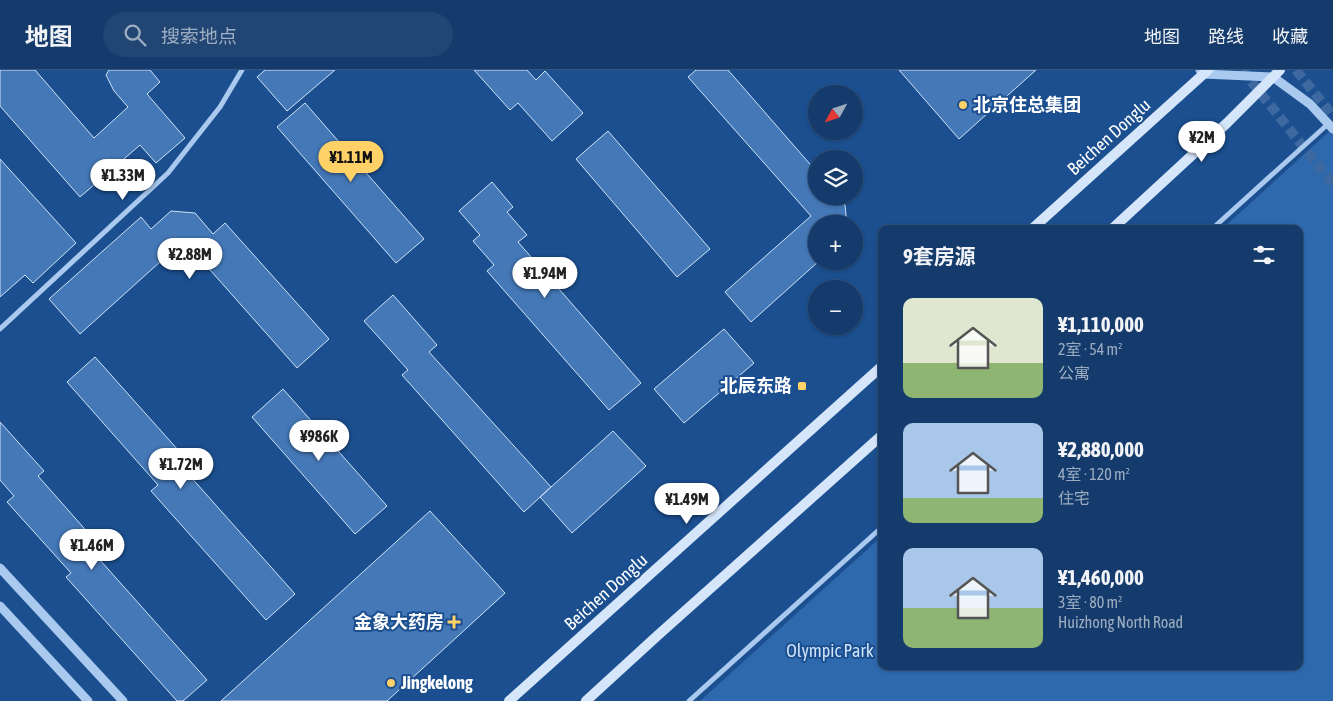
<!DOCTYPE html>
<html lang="zh">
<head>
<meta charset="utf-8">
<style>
  body { margin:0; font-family:"Asap Condensed","Noto Sans SC",sans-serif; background:#214673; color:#f1f3f6; height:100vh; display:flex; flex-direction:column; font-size:19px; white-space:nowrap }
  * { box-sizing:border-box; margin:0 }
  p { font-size:16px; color:#9dadc1 }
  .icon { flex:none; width:28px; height:28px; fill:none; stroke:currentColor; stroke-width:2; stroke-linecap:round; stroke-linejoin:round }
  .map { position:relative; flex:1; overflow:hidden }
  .side { position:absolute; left:878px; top:155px; width:425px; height:445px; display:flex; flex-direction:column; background:#143b6b; border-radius:10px; box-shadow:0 1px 4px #0004,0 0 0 1px #33557e }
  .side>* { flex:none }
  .needle { width:32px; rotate:230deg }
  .fabs { position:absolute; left:808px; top:15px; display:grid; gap:10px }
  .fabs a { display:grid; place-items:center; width:55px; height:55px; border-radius:50%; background:#143b6b; box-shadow:0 1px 4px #0004,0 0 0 1px #33557e; font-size:25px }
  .price { position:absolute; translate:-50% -42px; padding:0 11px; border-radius:18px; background:#fff; color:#222; font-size:16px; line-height:32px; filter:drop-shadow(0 1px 2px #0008) }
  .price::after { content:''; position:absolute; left:50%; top:30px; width:15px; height:11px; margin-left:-8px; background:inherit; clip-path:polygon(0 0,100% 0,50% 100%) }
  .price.current { background:#ffd166; color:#111 }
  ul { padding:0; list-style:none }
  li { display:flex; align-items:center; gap:15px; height:125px; padding:0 25px }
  li span { display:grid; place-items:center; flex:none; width:140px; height:100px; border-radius:10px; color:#555 }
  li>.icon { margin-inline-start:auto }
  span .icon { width:60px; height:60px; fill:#fffc; stroke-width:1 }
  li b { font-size:21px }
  h2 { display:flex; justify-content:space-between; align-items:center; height:60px; padding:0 25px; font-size:21px }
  header { display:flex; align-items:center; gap:30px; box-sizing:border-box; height:70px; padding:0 25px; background:#143b6b; border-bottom:1px solid #33557e }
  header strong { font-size:24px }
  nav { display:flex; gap:28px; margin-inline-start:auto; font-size:18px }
  .search { width:350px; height:45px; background:#214673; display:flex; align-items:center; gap:12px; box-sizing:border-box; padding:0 18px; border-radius:28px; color:#9dadc1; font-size:19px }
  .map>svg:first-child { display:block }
</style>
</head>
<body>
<header>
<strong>地图</strong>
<div class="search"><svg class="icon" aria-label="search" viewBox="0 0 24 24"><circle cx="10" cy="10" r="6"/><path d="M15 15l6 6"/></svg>搜索地点</div>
<nav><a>地图</a><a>路线</a><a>收藏</a></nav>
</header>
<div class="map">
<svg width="1333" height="631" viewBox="0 0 1333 631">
  <rect width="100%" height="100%" fill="#1b4f8f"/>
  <path fill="#2e69ad" d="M 1333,58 L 1333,631 L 700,631 L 881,467 L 881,596 L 1299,596 L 1299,159 L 1222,159 Z"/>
  <path fill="#4478b7" stroke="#cfe3fa" d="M 0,0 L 35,0 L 94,68 L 128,37 L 114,21 L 106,5 L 109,0 L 150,0 L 160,12 L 147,24 L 185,68 L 156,93 L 140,75 L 80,127 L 0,36 Z
    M 265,0 L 335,0 L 287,41 L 257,7 Z
    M 474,0 L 527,0 L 536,10 L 545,1 L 583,43 L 552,71 L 518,33 L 510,40 Z
    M 696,0 L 728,0 L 816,101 L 816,126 L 838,126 L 845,135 L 847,154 L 816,154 L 816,191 L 819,191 L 751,252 L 725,222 L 811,146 L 688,7 Z
    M 899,0 L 1036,0 L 959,69 Z
    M 305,33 L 424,169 L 396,193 L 277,57 Z
    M 608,61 L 710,179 L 677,207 L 576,89 Z
    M 0,89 L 76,173 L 33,213 L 25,205 L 0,227 Z
    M 492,112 L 513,137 L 507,142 L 527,165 L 518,172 L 641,313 L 609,340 L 487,201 L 494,195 L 473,171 L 480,165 L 459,141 Z
    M 171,141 L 195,143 L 213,164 L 225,153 L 329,269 L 297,298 L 195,183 L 171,182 L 80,264 L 49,229 L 141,147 L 151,159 Z
    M 393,225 L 437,275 L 429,282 L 551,417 L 524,442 L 402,305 L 408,300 L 364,251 Z
    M 724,259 L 754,293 L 684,353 L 654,319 Z
    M 95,287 L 187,390 L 181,396 L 295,524 L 266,550 L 151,421 L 158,415 L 67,312 Z
    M 283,319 L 387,436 L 355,464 L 252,347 Z
    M 0,352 L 44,401 L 38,406 L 98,474 L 91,480 L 207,610 L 183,631 L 177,631 L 66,507 L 71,503 L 7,432 L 14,426 L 0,410 Z
    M 613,361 L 646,396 L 572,463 L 540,427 Z
    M 430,441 L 505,523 L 387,631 L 221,631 Z"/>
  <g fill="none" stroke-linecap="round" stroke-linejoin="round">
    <path stroke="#3d69a0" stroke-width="10" stroke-dasharray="10 5" stroke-linecap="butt" d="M 1242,0 L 1333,114
      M 1296,0 L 1333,46"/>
    <path stroke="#a9c9ee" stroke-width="5" d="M 1212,159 L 1328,54
      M 0,259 L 168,103 L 220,37 L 242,0
      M 689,631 L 881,458"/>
    <path stroke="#a9c9ee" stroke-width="9" d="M 1200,0 L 1203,4 L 1273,7
      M 1273,7 L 1310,34 L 1333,59
      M 0,498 L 123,631
      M 0,536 L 88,631"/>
    <path stroke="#d6e6fa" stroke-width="10" d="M 1032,159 L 1208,0
      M 1112,159 L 1227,53 L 1280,0
      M 509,631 L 881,297
      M 586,631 L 657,566 L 881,366"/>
  </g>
  <g fill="#ffd166" stroke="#1b4f8f" stroke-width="2">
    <circle cx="963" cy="35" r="5"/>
    <rect x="797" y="311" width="10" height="10" rx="2.5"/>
    <path d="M451.5 544.5h5v5h5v5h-5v5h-5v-5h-5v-5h5z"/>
    <circle cx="391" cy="613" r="5"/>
  </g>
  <g text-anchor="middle" stroke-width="4" stroke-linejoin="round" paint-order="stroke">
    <g font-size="18" font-weight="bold" fill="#fff" stroke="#1b4f8f" text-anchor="start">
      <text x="973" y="41">北京住总集团</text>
      <text x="792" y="322" text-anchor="end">北辰东路</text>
      <text x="444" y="558" text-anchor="end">金象大药房</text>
      <text x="401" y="619">Jingkelong</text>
    </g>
    <g font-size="18" fill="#fff" stroke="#1b4f8f">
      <text transform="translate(1109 67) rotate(-42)" y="6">Beichen Donglu</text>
      <text transform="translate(606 522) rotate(-42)" y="6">Beichen Donglu</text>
    </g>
    <g font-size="18" fill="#cfe3fa" stroke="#1b4f8f">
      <text x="830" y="587">Olympic Park</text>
    </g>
  </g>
</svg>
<div class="fabs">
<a><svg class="needle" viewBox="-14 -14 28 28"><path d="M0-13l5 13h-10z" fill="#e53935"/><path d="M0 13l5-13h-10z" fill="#9dadc1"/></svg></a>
<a><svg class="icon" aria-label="layers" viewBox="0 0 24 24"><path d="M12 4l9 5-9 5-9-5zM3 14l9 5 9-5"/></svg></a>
<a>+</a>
<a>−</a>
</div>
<b class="price" style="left:1202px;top:93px">¥2M</b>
<b class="price current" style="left:351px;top:113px">¥1.11M</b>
<b class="price" style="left:123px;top:131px">¥1.33M</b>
<b class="price" style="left:190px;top:210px">¥2.88M</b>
<b class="price" style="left:545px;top:229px">¥1.94M</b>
<b class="price" style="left:319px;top:392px">¥986K</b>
<b class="price" style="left:181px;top:420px">¥1.72M</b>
<b class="price" style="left:687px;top:455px">¥1.49M</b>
<b class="price" style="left:92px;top:501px">¥1.46M</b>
<section class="side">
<h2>9套房源<svg class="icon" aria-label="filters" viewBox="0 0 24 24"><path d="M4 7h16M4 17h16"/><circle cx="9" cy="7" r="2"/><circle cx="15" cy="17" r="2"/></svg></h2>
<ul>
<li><span style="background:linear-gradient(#dfe7d0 65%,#8fb573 0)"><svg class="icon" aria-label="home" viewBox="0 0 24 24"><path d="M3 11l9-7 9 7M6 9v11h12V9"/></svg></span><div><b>¥1,110,000</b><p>2室 · 54 m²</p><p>公寓</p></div></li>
<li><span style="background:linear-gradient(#a9c7e8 75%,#8fb573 0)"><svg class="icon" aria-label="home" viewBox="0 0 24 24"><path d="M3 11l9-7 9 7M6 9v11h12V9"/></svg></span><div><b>¥2,880,000</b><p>4室 · 120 m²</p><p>住宅</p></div></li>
<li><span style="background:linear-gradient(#a9c7e8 60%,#8fb573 0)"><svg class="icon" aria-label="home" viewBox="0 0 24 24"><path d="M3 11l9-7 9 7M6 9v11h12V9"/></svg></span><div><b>¥1,460,000</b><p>3室 · 80 m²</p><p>Huizhong North Road</p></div></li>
</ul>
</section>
</div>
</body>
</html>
